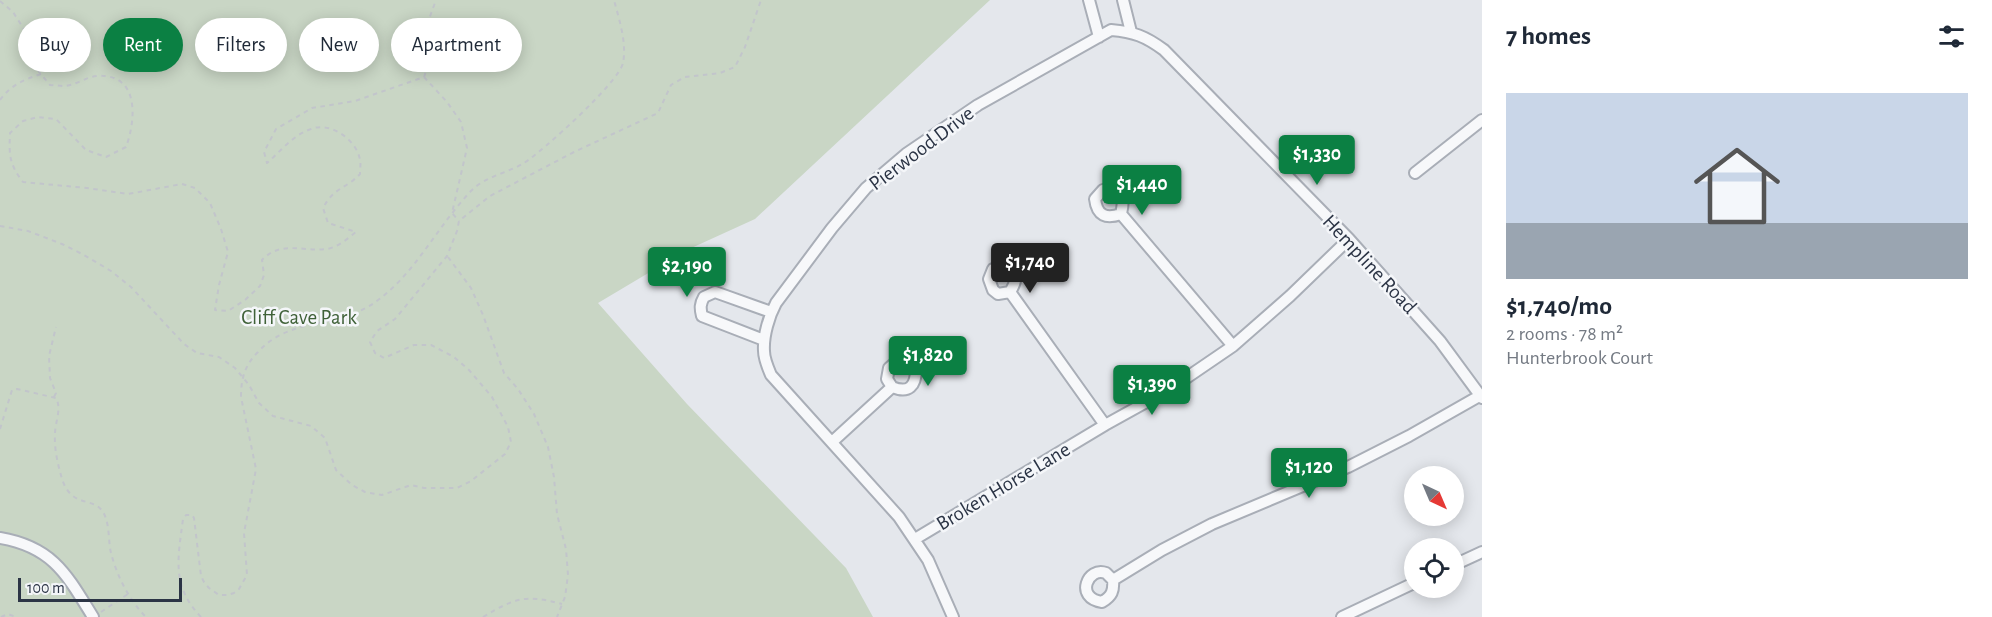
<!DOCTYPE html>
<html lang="en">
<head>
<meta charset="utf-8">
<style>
  body { margin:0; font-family:"Alegreya Sans",sans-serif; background:#f2f2f3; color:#1f2937; height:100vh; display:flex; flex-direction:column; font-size:22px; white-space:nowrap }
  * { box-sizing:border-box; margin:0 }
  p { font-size:20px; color:#747a83 }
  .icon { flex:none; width:33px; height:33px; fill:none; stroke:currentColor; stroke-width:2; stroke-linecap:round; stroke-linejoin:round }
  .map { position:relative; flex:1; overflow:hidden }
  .sheet { display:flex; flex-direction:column; background:#fff; width:510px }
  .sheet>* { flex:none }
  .hud { position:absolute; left:18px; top:18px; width:570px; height:54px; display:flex; gap:12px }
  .needle { width:39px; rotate:136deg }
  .tools { position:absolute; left:1404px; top:466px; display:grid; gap:12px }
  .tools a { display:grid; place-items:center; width:60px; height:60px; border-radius:50%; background:#fff; box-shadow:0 3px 15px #0003; font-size:30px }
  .scale { position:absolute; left:18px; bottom:15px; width:164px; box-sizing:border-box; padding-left:6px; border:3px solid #2b3445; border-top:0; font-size:16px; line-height:21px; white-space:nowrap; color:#2b3445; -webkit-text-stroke:4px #f4f6f9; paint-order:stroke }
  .price { position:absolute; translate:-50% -51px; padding:0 14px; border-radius:6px; background:#0b8043; color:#fff; font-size:20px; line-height:39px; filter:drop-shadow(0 2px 3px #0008) }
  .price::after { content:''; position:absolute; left:50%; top:36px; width:18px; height:14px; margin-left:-9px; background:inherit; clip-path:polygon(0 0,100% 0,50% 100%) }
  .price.selected { background:#222; color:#fff }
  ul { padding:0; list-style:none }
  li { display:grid; align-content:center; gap:12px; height:318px; padding:0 24px }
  li span { display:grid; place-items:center; height:186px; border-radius:0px; color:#555 }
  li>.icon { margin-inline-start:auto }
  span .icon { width:108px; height:108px; fill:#fffc; stroke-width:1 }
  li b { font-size:26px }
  h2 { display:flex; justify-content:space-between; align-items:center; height:72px; padding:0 24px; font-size:26px }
  .chip { padding:0 21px; border-radius:27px; background:#fff; box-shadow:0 3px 15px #0003; font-size:21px; line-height:54px }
  .chip.selected { background:#0b8043; color:#fff }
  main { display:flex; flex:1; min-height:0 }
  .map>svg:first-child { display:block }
</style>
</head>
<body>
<main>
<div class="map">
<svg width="1482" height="617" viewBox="0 0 1482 617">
  <rect width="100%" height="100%" fill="#e4e7ec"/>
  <path fill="#c9d6c5" d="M 0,0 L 990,0 L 755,219 L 687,250 L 598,303 L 687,404 L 846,568 L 873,617 L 0,617 Z"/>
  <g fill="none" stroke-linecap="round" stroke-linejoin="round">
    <g stroke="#a9aeb7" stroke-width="14">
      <path id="street" d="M 1089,0 L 1099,37
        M 1123,0 L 1131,32
        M 1415,173 L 1482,120
        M 1121,214 C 1106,219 1097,216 1095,199 L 1103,190 L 1113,188 C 1124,196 1124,201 1121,214 L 1233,346
        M 1010,292 L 998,294 L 993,290 L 989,279 L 993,269 L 1000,267 L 1009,267 C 1017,276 1017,281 1010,292 L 1105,425
        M 764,340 L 702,316 C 700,308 700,304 704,297 L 715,292 L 771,312
        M 832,442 L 892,387 C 909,394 916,386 916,369 L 908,361 L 897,361 L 889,368 L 887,379 L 892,387
        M 0,538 C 53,547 67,575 93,617
        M 915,539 L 1105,425 L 1170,389 L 1233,346 L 1290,296 L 1349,239
        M 1454,565 L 1482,552
        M 1113,580 C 1114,591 1112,596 1102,602 C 1074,598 1088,566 1106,573 C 1108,575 1110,577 1113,580 L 1162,550 L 1212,524 L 1348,467 L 1409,436 L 1481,395
        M 953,617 L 928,560 L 899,517 L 771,375 C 768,368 764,359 764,351 C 763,336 769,316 776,303 L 832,228 L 866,188 L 906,154 L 978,105 L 1111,30 C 1134,32 1145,36 1164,50 L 1349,239 L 1440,341 L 1482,398
        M 1342,617 L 1414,583"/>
    </g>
    <path stroke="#c2c5cb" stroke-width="2" stroke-dasharray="4.5 4.5" stroke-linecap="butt" d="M 0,1 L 13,12 L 29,37 L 39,72 L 50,85 C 55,85 60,86 65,86 C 76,85 86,77 97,76 C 140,73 136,120 126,147 L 106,157 L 86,150 L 56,119 L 38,117 L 23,121 L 10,133 C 9,155 9,164 23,182 L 87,188 L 128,194 L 182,184 L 195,188 L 210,203 L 221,229 L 228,252 L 219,285 L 215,310 L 228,311 L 245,300 L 260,286 L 264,275 L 262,260 C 281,240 303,252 326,249 C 337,248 347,239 356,232 L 328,223 L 323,208 C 334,187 346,189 360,174 C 360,169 361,164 360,160 C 357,140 330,121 311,129 C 293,135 281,151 267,163 L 264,152 L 276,129 L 312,108 L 355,101 L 424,77 L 429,63 L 424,33 L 436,0
      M 424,77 L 447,102 L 461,122 L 467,148 L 452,213 L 459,221
      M 0,100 C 11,85 23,80 41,74
      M 0,226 L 28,231 L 62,244 L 84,255 L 111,271 L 131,287 L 184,344 L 197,353 L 219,357 L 235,368 L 249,385 L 259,403 L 273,416 L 311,426 L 325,438 L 336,470 L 352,485 L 365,492 L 382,495 L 411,485 L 424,488 L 457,488 L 471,481 L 505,454 L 511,442 L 508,427 L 492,397 L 469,370 L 454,357 L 431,345 L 414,345 L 384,358 L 375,353 L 370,342 L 377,331 L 395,319 L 447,256 L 457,231 L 459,221 L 490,196 L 574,152 L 658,113 L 671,85 L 685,77 L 720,73 L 735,67 L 745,47 L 761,0
      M 448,257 L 471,288 L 483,315 L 504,373 L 518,389 L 534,414 L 548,447 L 554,477 L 557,514 L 566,549 L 568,575 L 565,597 L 557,617
      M 54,397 L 56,393 L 50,378 L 49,356 L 56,327
      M 0,429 L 12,390 L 17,389 L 56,398 C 62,409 55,422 55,434 C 54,449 58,465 62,479 C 72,509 93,496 103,512 C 110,523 108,541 111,553 C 117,576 129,600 146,617
      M 101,612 L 128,594
      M 1,617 L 8,614 L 16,617
      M 201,617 C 171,586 178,558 183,519 L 186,515 L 192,515 L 194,518 L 201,576 L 204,582 L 209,588 L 219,595 L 227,595 L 234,593 L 239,589 L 247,575 L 244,533 L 256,469 L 241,397 C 241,378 245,365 258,352 C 289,317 338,328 374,303 C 415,275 437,226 472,190 C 486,176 508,173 524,163 C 543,151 619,82 623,63 C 627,43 619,19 614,0
      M 483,617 C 515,598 525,594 562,604"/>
    <use href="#street" stroke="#f7f8fa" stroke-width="10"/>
  </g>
  <g text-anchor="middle" stroke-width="5" stroke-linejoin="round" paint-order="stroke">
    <g font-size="21" fill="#2b3445" stroke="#f4f6f9">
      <text transform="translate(921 148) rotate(-37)" y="7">Pierwood Drive</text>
      <text transform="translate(1370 264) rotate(47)" y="7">Hempline Road</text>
      <text transform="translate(1003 486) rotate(-31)" y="7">Broken Horse Lane</text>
    </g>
    <g font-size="21" fill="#3f6138" stroke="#f4f6f9">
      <text x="299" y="324">Cliff Cave Park</text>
    </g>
  </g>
</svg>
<div class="tools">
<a><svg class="needle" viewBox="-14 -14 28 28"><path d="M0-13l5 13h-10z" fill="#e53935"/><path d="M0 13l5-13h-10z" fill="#747a83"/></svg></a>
<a><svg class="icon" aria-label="locate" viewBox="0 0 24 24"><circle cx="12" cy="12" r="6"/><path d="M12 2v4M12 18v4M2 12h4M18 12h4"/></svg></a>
</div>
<div class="scale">100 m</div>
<b class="price" style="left:1317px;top:186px">$1,330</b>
<b class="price" style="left:1142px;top:216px">$1,440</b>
<b class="price selected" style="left:1030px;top:294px">$1,740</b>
<b class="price" style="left:687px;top:298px">$2,190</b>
<b class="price" style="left:928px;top:387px">$1,820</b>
<b class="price" style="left:1152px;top:416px">$1,390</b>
<b class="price" style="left:1309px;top:499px">$1,120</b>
<div class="hud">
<a class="chip">Buy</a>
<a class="chip selected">Rent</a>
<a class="chip">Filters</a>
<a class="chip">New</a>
<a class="chip">Apartment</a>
</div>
</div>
<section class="sheet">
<h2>7 homes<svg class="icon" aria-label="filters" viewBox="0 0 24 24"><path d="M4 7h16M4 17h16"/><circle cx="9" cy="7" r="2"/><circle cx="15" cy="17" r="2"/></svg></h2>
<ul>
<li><span style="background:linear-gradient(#c9d6e8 70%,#9aa5b1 0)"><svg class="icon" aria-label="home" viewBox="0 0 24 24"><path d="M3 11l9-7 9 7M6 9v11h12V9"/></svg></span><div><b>$1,740/mo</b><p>2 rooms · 78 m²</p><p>Hunterbrook Court</p></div></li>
</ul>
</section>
</main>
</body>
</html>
